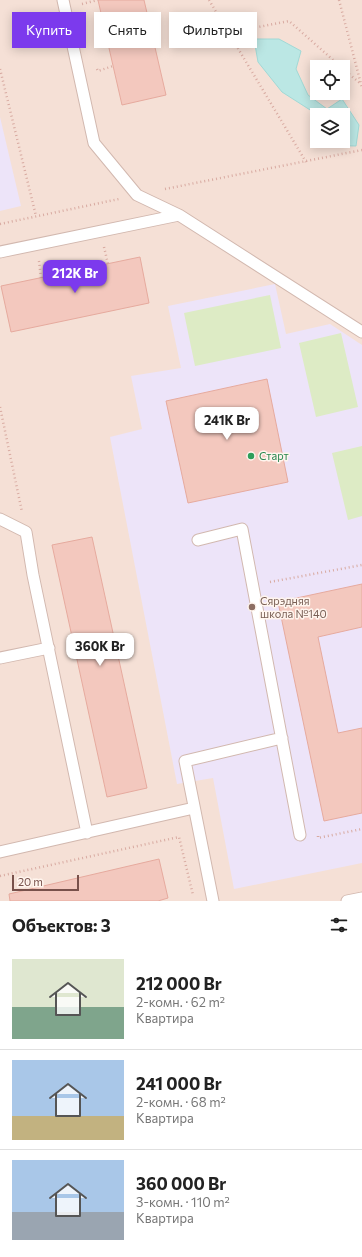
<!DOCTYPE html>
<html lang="ru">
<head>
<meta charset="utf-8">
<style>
  body { margin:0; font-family:Commissioner,sans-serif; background:#f6f6f6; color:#222; height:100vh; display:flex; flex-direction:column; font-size:15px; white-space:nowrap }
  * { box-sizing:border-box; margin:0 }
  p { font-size:13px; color:#767676 }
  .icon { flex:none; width:22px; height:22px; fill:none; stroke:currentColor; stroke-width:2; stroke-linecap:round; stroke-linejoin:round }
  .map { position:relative; height:901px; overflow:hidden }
  .details { display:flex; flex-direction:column; background:#fff; flex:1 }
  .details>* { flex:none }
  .guide { position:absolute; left:12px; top:12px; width:338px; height:36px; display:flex; gap:8px }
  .buttons { position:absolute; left:310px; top:60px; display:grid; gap:8px }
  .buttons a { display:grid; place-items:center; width:40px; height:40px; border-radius:0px; background:#fff; box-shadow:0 2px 10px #0003; font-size:20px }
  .scale { position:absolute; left:12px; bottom:10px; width:67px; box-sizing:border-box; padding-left:4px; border:2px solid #78514b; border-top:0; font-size:11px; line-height:14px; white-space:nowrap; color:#78514b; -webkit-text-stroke:3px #fff5ee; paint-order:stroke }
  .price { position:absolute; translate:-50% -34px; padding:0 9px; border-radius:8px; background:#fff; color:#222; font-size:13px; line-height:26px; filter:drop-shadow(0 1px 2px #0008) }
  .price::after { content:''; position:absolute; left:50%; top:24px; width:12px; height:9px; margin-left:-6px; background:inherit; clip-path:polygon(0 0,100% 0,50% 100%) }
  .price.on { background:#7c3aed; color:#fff }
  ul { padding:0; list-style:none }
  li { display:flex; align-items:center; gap:12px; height:100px; padding:0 12px }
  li+li { border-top:1px solid #e0e0e0 }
  li span { display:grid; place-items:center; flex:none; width:112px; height:80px; border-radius:0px; color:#555 }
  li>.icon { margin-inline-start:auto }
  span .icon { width:48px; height:48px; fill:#fffc; stroke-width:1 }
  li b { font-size:17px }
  h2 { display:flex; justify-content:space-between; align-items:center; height:48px; padding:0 12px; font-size:17px }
  .pill { padding:0 14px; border-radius:0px; background:#fff; box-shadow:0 2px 10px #0003; font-size:14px; line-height:36px }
  .pill.on { background:#7c3aed; color:#fff }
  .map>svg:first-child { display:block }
</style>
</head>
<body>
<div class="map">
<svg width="362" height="901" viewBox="0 0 362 901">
  <rect width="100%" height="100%" fill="#fdf0e7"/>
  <path fill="#f5e0d6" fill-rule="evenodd" d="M 0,0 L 362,0 L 362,901 L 0,901 ZM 317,67 L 343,67 L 343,93 L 317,93 ZM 317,115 L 343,115 L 343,141 L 317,141 Z"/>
  <path fill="#ede4f9" d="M 0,117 L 21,206 L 0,211 Z
    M 275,284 L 286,334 L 330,324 L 362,345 L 362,863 L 234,889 L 213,778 L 177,784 L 110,437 L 142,429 L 131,376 L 181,368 L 168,306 Z"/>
  <path fill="#ddebc5" d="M 270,295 L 281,348 L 195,366 L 184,313 Z
    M 341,333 L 358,407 L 316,417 L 299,343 Z
    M 362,446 L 362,516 L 348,520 L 332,453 Z"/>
  <path fill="#bbe7e4" stroke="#a1d9d6" d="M 254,39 L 279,39 L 301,51 L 296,69 L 308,95 L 327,109 L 342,99 L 359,125 L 356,146 L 321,145 L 320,141 L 343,141 L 343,115 L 318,115 L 282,92 L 258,62 Z"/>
  <path fill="#f3c8be" stroke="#e6aa9e" d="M 98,0 L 144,0 L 166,95 L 122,105 Z
    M 140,257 L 149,303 L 11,332 L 1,286 Z
    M 267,379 L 288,482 L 188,503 L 166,401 Z
    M 92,537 L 147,788 L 107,797 L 52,545 Z
    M 362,584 L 362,627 L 318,637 L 338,733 L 362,728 L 362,813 L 324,821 L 278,602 Z
    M 159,859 L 168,898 L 158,901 L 10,901 L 9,894 Z"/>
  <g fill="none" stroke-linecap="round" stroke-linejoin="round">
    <g stroke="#d2b8af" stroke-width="13">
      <path id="lane" d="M 63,0 L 94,143 L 137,195 L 179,215 L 362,332
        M 0,252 L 179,215
        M 0,519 L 26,532 L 33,575 L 87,833
        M 198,540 L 242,529 L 300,835
        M 0,658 L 49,648
        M 0,852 L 194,808
        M 213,901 L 185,761 L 282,738
        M 347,901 L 362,898"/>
    </g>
    <path stroke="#d8aaa1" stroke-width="2.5" stroke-dasharray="1 3" stroke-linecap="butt" d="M 209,0 L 306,162
      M 339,0 L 362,88
      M 82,4 L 98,0
      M 228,33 L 289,21 L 341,67
      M 0,69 L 36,216
      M 97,69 L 98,71 L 113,66
      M 343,69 L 361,84
      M 165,189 L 362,150
      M 0,224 L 119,199
      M 104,247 L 108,264
      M 39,261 L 41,278
      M 0,407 L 22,512
      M 270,582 L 362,565
      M 318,836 L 318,838 L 362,829
      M 0,876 L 179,837 L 193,895"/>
    <use href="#lane" stroke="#fff" stroke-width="11"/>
  </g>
  <circle fill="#2e9e5b" stroke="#fff5ee" stroke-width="1.5" cx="251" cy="456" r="4"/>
  <circle fill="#8d6e63" stroke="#fff5ee" stroke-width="1.5" cx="252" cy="607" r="4"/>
  <g text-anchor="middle" stroke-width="3" stroke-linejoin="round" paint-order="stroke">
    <g font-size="11" fill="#27864d" stroke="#fff5ee" text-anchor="start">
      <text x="259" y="460">Старт</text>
    </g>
    <g font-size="11" fill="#785e54" stroke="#fff5ee" text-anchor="start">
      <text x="260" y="605">Сярэдняя<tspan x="260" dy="13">школа №140</tspan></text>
    </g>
  </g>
</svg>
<div class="buttons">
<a><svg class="icon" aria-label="locate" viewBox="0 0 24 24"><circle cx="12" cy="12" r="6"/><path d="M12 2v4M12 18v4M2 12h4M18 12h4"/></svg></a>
<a><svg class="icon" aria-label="layers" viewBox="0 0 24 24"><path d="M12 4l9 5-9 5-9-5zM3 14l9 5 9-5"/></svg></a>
</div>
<div class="scale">20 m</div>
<b class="price on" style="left:75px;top:294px">212K Br</b>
<b class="price" style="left:227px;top:441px">241K Br</b>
<b class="price" style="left:100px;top:667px">360K Br</b>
<div class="guide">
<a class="pill on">Купить</a>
<a class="pill">Снять</a>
<a class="pill">Фильтры</a>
</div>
</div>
<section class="details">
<h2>Объектов: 3<svg class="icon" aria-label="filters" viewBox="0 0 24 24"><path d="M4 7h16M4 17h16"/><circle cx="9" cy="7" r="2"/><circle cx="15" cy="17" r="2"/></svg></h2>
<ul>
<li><span style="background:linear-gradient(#dfe7d0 60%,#7fa58c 0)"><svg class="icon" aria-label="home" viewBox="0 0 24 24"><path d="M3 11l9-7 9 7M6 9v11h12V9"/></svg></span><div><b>212 000 Br</b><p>2-комн. · 62 m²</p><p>Квартира</p></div></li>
<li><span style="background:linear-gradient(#a9c7e8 70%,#c2b280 0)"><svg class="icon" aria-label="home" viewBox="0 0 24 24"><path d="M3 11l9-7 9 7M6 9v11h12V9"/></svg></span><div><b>241 000 Br</b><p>2-комн. · 68 m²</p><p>Квартира</p></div></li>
<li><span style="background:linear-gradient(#a9c7e8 65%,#9aa5b1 0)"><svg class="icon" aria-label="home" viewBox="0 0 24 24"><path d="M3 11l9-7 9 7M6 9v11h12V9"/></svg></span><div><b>360 000 Br</b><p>3-комн. · 110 m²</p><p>Квартира</p></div></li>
</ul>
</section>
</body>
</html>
